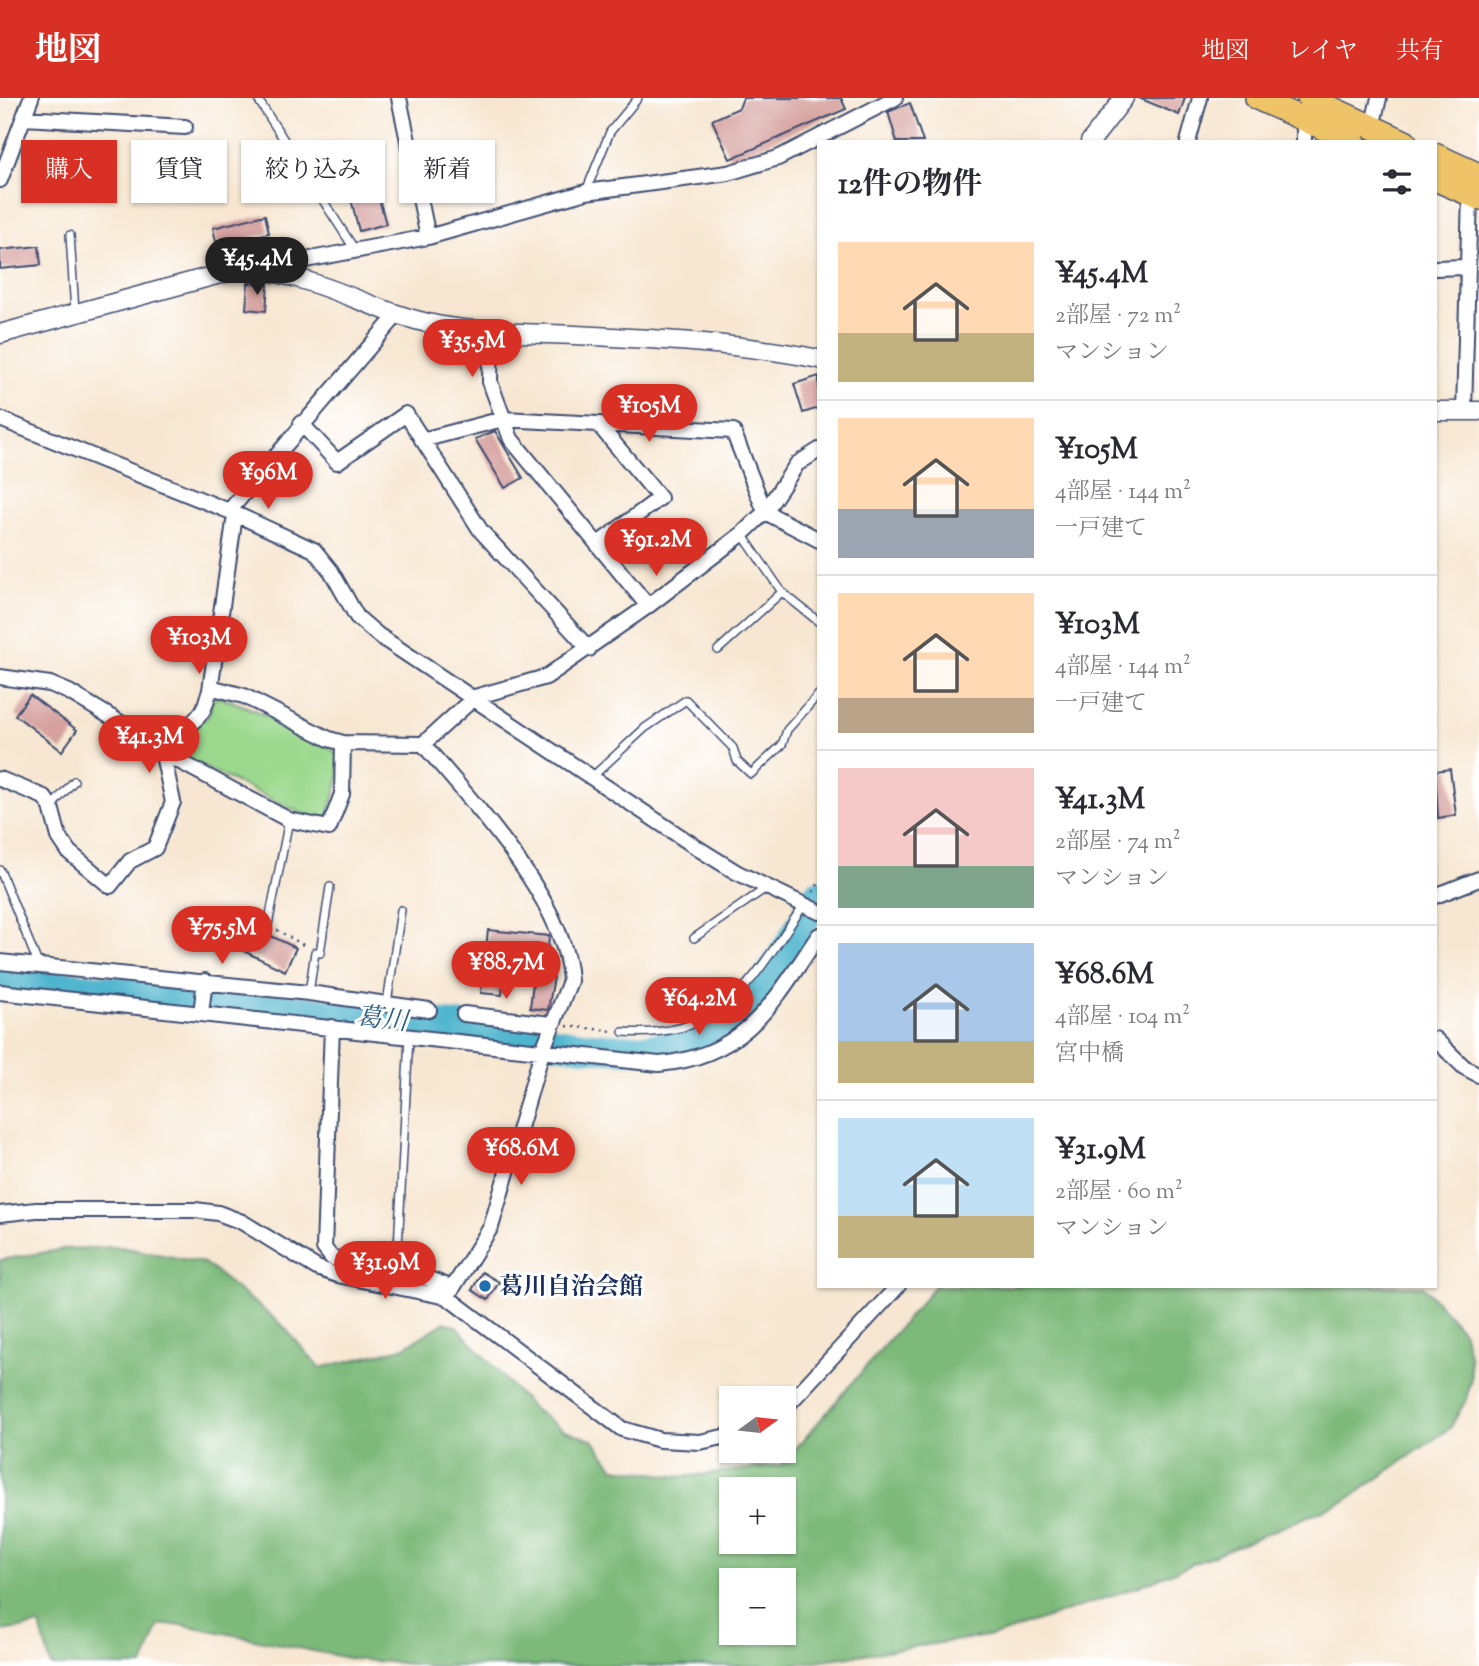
<!DOCTYPE html>
<html lang="ja">
<head>
<meta charset="utf-8">
<style>
  body { margin:0; font-family:"Sorts Mill Goudy","Noto Serif JP",serif; background:#f2f2f3; color:#2b2b33; height:100vh; display:flex; flex-direction:column; font-size:26px; white-space:nowrap }
  * { box-sizing:border-box; margin:0 }
  p { font-size:23px; color:#7c7c81 }
  .icon { flex:none; width:38px; height:38px; fill:none; stroke:currentColor; stroke-width:2; stroke-linecap:round; stroke-linejoin:round }
  .map { position:relative; flex:1; overflow:hidden }
  .side { position:absolute; left:817px; top:42px; width:620px; height:1148px; display:flex; flex-direction:column; background:#fff; border-radius:0px; box-shadow:0 2px 5px #0004 }
  .side>* { flex:none }
  .top-card { position:absolute; left:21px; top:42px; width:665px; height:63px; display:flex; gap:14px }
  .needle { width:46px; rotate:75deg }
  .fabs { position:absolute; left:719px; top:1288px; display:grid; gap:14px }
  .fabs a { display:grid; place-items:center; width:77px; height:77px; border-radius:0px; background:#fff; box-shadow:0 2px 5px #0004; font-size:35px }
  .price { position:absolute; translate:-50% -60px; padding:0 16px; border-radius:24px; background:#d93025; color:#fff; font-size:23px; line-height:46px; filter:drop-shadow(0 2px 4px #0008) }
  .price::after { content:''; position:absolute; left:50%; top:42px; width:21px; height:16px; margin-left:-10px; background:inherit; clip-path:polygon(0 0,100% 0,50% 100%) }
  .price.on { background:#222; color:#fff }
  ul { padding:0; list-style:none }
  li { display:flex; align-items:center; gap:21px; height:175px; padding:0 21px }
  li+li { border-top:2px solid #e1e1e2 }
  li span { display:grid; place-items:center; flex:none; width:196px; height:140px; border-radius:0px; color:#555 }
  li>.icon { margin-inline-start:auto }
  span .icon { width:84px; height:84px; fill:#fffc; stroke-width:1 }
  li b { font-size:30px }
  h2 { display:flex; justify-content:space-between; align-items:center; height:84px; padding:0 21px; font-size:30px }
  .pill { padding:0 24px; border-radius:0px; background:#fff; box-shadow:0 2px 5px #0004; font-size:24px; line-height:63px }
  .pill.on { background:#d93025; color:#fff }
  header { display:flex; align-items:center; gap:42px; box-sizing:border-box; height:98px; padding:0 35px; background:#d93025; color:#fff }
  header strong { font-size:33px }
  nav { display:flex; gap:38px; margin-inline-start:auto; font-size:24px }
  .map>svg:first-child { display:block }
</style>
</head>
<body>
<header>
<strong>地図</strong>
<nav><a>地図</a><a>レイヤ</a><a>共有</a></nav>
</header>
<div class="map">
<svg width="1479" height="1568" viewBox="0 0 1479 1568">
  <rect width="100%" height="100%" fill="#fff"/>
  <filter id="ink" filterUnits="userSpaceOnUse"><feTurbulence type="fractalNoise" baseFrequency=".0143" numOctaves="2"/><feDisplacementMap in="SourceGraphic" scale="14" xChannelSelector="R" yChannelSelector="G"/><feConvolveMatrix kernelMatrix="1 2 1 2 8 2 1 2 1" color-interpolation-filters="sRGB"/></filter>
  <filter id="wash" filterUnits="userSpaceOnUse"><feTurbulence type="fractalNoise" baseFrequency=".00686" numOctaves="4" result="noise"/><feDisplacementMap in="SourceGraphic" scale="28" xChannelSelector="R" yChannelSelector="G"/><feGaussianBlur stdDeviation="1.57" result="paint"/><feColorMatrix in="noise" values="0 0 0 0 0 0 0 0 0 0 0 0 0 0 0 0 0 1.4 0 .05"/><feComposite in="paint" operator="in"/></filter>
  <g filter="url(#wash)">
    <rect width="100%" height="100%" fill="#f7e7d2"/>
    <path fill="#9cd98e" stroke="#5c8476" stroke-width="2" d="M 218,599 C 237,604 333,644 338,658 C 344,675 332,704 327,721 L 320,724 L 174,655 L 173,643 L 208,619 L 213,601 Z"/>
    <path fill="#7db979" stroke="#4c746c" stroke-width="2" fill-rule="evenodd" d="M 120,1149 L 204,1165 L 281,1226 L 320,1270 L 403,1250 L 445,1224 L 457,1229 L 531,1309 L 562,1331 L 593,1342 L 614,1370 L 682,1379 L 782,1367 L 935,1188 L 1423,1188 L 1463,1233 L 1469,1256 L 1471,1281 L 1466,1302 L 1450,1330 L 1345,1403 L 1137,1489 L 1001,1536 L 782,1568 L 434,1568 L 353,1561 L 184,1527 L 159,1527 L 143,1568 L 51,1568 L 40,1527 L 0,1533 L 0,1162 L 64,1151 ZM 732,1391 L 784,1391 L 784,1444 L 732,1444 ZM 732,1482 L 784,1482 L 784,1535 L 732,1535 Z"/>
    <g fill="none" stroke-linecap="round" stroke-linejoin="round">
      <path stroke="#50b5ce" stroke-width="30" d="M 0,881 L 466,929 C 542,939 659,975 726,925 C 768,894 792,839 819,796"/>
    </g>
    <g id="blocks">
      <path fill="#d6a19f" d="M 743,0 L 841,0 L 846,11 L 730,61 L 712,22 L 739,10 Z
        M 1139,0 L 1185,0 L 1179,17 Z
        M 910,5 L 923,44 L 897,44 L 888,14 Z
        M 376,90 L 386,126 L 359,133 L 350,97 Z
        M 265,117 L 269,135 L 217,148 L 213,130 Z
        M 39,148 L 41,167 L 0,171 L 0,152 Z
        M 248,185 L 268,186 L 266,213 L 246,211 Z
        M 819,278 L 819,310 L 803,315 L 794,286 Z
        M 495,333 L 523,380 L 505,390 L 475,341 Z
        M 30,597 L 77,632 L 62,653 L 15,617 Z
        M 1450,671 L 1456,717 L 1438,720 L 1435,673 Z
        M 236,821 L 296,850 L 285,873 L 225,844 Z
        M 488,832 L 549,838 L 546,872 L 505,867 L 502,897 L 481,895 Z
        M 534,876 L 554,879 L 548,912 L 530,910 Z
        M 482,1174 L 499,1184 L 488,1202 L 472,1192 Z"/>
    </g>
  </g>
  <g filter="url(#ink)">
    <use href="#blocks" fill-opacity="0" stroke="#3c4b6f" stroke-width="2"/>
    <g fill="none" stroke-linecap="round" stroke-linejoin="round">
      <g stroke="#3c4b6f" stroke-width="10">
        <path id="service" d="M 257,0 L 355,152
          M 586,93 L 610,34 L 638,0
          M 70,137 L 75,214
          M 742,436 L 782,494 L 819,524
          M 718,552 L 782,494
          M 592,679 L 645,630 L 686,602 L 733,650 L 737,663 L 751,676 L 782,647 L 787,632 L 819,596
          M 51,709 L 74,683
          M 0,772 L 39,868
          M 268,827 L 289,722
          M 694,840 L 766,790
          M 309,895 L 315,854 L 320,855 L 330,789
          M 387,905 L 401,812
          M 623,934 C 727,941 751,882 804,807
          M 397,1169 L 409,939"/>
      </g>
      <g stroke="#3c4b6f" stroke-width="18">
        <path id="minor" d="M 399,0 L 428,139
          M 24,20 L 185,29
          M 1372,29 L 1379,0
          M 1188,44 L 1200,0
          M 1304,44 L 1304,20
          M 0,82 L 31,0
          M 263,170 L 428,139 L 586,94 L 728,75 L 778,60 L 895,0
          M 1435,170 L 1466,169
          M 491,233 L 490,284 L 511,341 L 648,508
          M 1464,313 L 1470,96
          M 0,321 L 229,413 L 314,452 L 331,473 L 357,519 L 378,537 L 699,751 L 736,774 L 819,814
          M 301,325 L 337,364 L 406,316 L 481,433 L 589,551
          M 422,342 L 503,321 L 733,333 L 765,414 L 819,442
          M 229,413 L 396,218
          M 598,446 L 660,400 L 598,326
          M 0,579 L 50,586 L 69,594 L 151,643 C 166,644 192,628 201,615 C 208,607 205,596 214,590 L 244,598 L 329,641 L 343,645 L 423,646 L 475,599 L 546,579 L 648,508 L 742,436 L 765,414 L 797,366 L 819,352
          M 210,592 L 235,417
          M 423,646 C 473,705 567,804 570,883 L 542,954 L 491,1129 L 447,1199
          M 162,654 L 289,722 L 329,730 L 342,696 L 343,645
          M 0,681 L 44,699 L 51,709 L 59,739 L 69,754 L 110,788 L 130,763 L 155,750 L 173,704 L 160,643
          M 1435,798 L 1479,781
          M 0,864 L 309,895 L 429,912
          M 0,894 L 659,966 C 746,959 775,902 819,837
          M 201,915 L 205,883
          M 464,916 L 551,926
          M 332,929 L 324,1150 L 332,1160 L 397,1169 L 453,1190
          M 1435,941 L 1464,969 L 1479,977
          M 0,1116 L 36,1112 L 195,1112 L 218,1115 L 242,1124 L 317,1170 L 337,1177 L 447,1199 L 622,1331 L 660,1342 L 700,1344 L 732,1337
          M 784,1311 L 898,1188"/>
      </g>
      <g stroke="#3c4b6f" stroke-width="21">
        <path id="tertiary" d="M 1090,44 L 1124,0
          M 0,236 L 238,171 C 308,171 369,214 437,227 C 482,235 529,235 575,237 C 658,241 738,245 819,261
          M 1435,313 L 1479,313"/>
      </g>
      <g stroke="#3c4b6f" stroke-width="26">
        <path id="primary" d="M 1257,0 L 1354,44
          M 1309,0 L 1405,44
          M 1435,57 L 1479,77
          M 1435,81 L 1479,100"/>
      </g>
      <path stroke="#3c4b6f" stroke-width="2.5" stroke-dasharray="2 5" stroke-linecap="butt" d="M 813,794 L 819,785
        M 277,832 L 305,848
        M 567,928 L 612,933"/>
      <use href="#service" stroke="#fff" stroke-width="7"/>
      <use href="#minor" stroke="#fff" stroke-width="14"/>
      <use href="#tertiary" stroke="#fff" stroke-width="18"/>
      <use href="#primary" stroke="#efc469" stroke-width="23"/>
    </g>
  </g>
  <circle fill="#1f6fb2" stroke="#fff" stroke-width="2.5" cx="485" cy="1188" r="7"/>
  <g text-anchor="middle" stroke-width="6" stroke-linejoin="round" paint-order="stroke">
    <g font-size="24" font-weight="bold" fill="#1b2f5e" stroke="#fff" text-anchor="start">
      <text x="499" y="1196">葛川自治会館</text>
    </g>
    <g font-size="26" font-style="italic" fill="#2e5e85" stroke="#fff">
      <text transform="translate(382 920) rotate(6)" y="9">葛川</text>
    </g>
  </g>
</svg>
<div class="fabs">
<a><svg class="needle" viewBox="-14 -14 28 28"><path d="M0-13l5 13h-10z" fill="#e53935"/><path d="M0 13l5-13h-10z" fill="#7c7c81"/></svg></a>
<a>+</a>
<a>−</a>
</div>
<b class="price on" style="left:257px;top:199px">¥45.4M</b>
<b class="price" style="left:472px;top:281px">¥35.5M</b>
<b class="price" style="left:649px;top:346px">¥105M</b>
<b class="price" style="left:268px;top:413px">¥96M</b>
<b class="price" style="left:656px;top:480px">¥91.2M</b>
<b class="price" style="left:199px;top:578px">¥103M</b>
<b class="price" style="left:149px;top:677px">¥41.3M</b>
<b class="price" style="left:222px;top:868px">¥75.5M</b>
<b class="price" style="left:506px;top:903px">¥88.7M</b>
<b class="price" style="left:699px;top:939px">¥64.2M</b>
<b class="price" style="left:521px;top:1089px">¥68.6M</b>
<b class="price" style="left:385px;top:1203px">¥31.9M</b>
<div class="top-card">
<a class="pill on">購入</a>
<a class="pill">賃貸</a>
<a class="pill">絞り込み</a>
<a class="pill">新着</a>
</div>
<section class="side">
<h2>12件の物件<svg class="icon" aria-label="filters" viewBox="0 0 24 24"><path d="M4 7h16M4 17h16"/><circle cx="9" cy="7" r="2"/><circle cx="15" cy="17" r="2"/></svg></h2>
<ul>
<li><span style="background:linear-gradient(#ffd9b3 65%,#c2b280 0)"><svg class="icon" aria-label="home" viewBox="0 0 24 24"><path d="M3 11l9-7 9 7M6 9v11h12V9"/></svg></span><div><b>¥45.4M</b><p>2部屋 · 72 m²</p><p>マンション</p></div></li>
<li><span style="background:linear-gradient(#ffd9b3 65%,#9aa5b1 0)"><svg class="icon" aria-label="home" viewBox="0 0 24 24"><path d="M3 11l9-7 9 7M6 9v11h12V9"/></svg></span><div><b>¥105M</b><p>4部屋 · 144 m²</p><p>一戸建て</p></div></li>
<li><span style="background:linear-gradient(#ffd9b3 75%,#b9a48a 0)"><svg class="icon" aria-label="home" viewBox="0 0 24 24"><path d="M3 11l9-7 9 7M6 9v11h12V9"/></svg></span><div><b>¥103M</b><p>4部屋 · 144 m²</p><p>一戸建て</p></div></li>
<li><span style="background:linear-gradient(#f6c9c9 70%,#7fa58c 0)"><svg class="icon" aria-label="home" viewBox="0 0 24 24"><path d="M3 11l9-7 9 7M6 9v11h12V9"/></svg></span><div><b>¥41.3M</b><p>2部屋 · 74 m²</p><p>マンション</p></div></li>
<li><span style="background:linear-gradient(#a9c7e8 70%,#c2b280 0)"><svg class="icon" aria-label="home" viewBox="0 0 24 24"><path d="M3 11l9-7 9 7M6 9v11h12V9"/></svg></span><div><b>¥68.6M</b><p>4部屋 · 104 m²</p><p>宮中橋</p></div></li>
<li><span style="background:linear-gradient(#bfe0f5 70%,#c2b280 0)"><svg class="icon" aria-label="home" viewBox="0 0 24 24"><path d="M3 11l9-7 9 7M6 9v11h12V9"/></svg></span><div><b>¥31.9M</b><p>2部屋 · 60 m²</p><p>マンション</p></div></li>
</ul>
</section>
</div>
</body>
</html>
